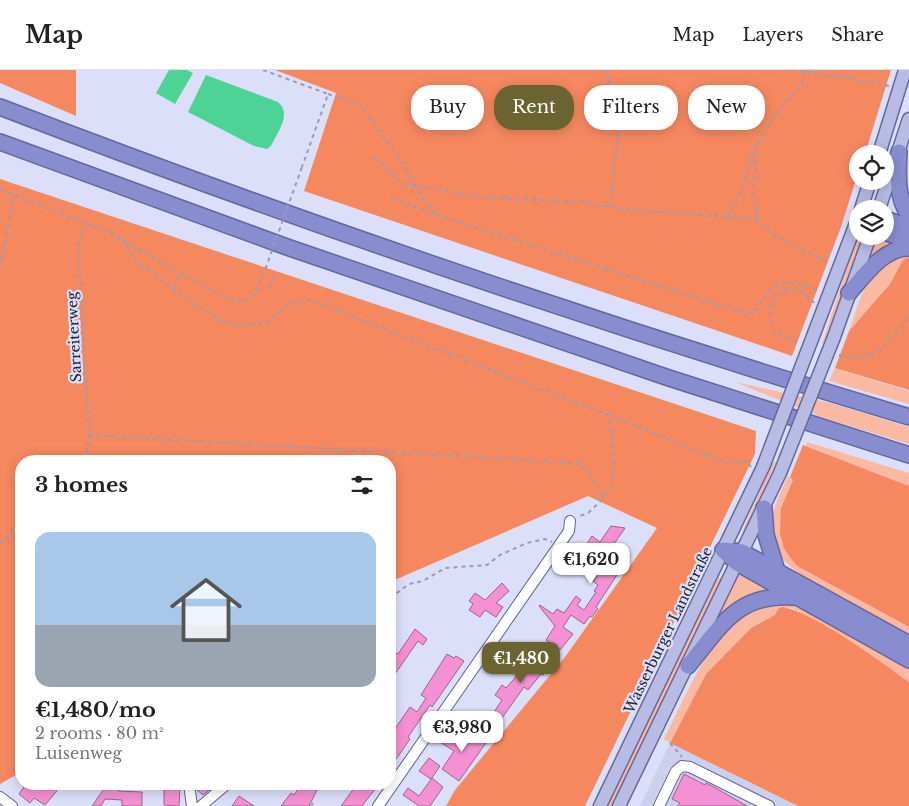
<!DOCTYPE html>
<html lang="en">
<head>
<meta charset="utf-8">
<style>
  body { margin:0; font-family:"Libre Baskerville",serif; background:#f2f2f2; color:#222; height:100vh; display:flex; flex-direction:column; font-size:19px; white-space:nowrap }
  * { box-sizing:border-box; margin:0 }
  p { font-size:16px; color:#767676 }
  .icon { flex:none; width:28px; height:28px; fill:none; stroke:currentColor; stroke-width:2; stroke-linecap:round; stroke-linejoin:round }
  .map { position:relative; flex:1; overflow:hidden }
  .drawer { position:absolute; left:15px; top:385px; width:381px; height:335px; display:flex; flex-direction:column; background:#fff; border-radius:20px; box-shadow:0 2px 12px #0003 }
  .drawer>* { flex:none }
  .banner { position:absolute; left:411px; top:15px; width:422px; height:45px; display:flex; gap:10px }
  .fabs { position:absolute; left:849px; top:75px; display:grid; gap:10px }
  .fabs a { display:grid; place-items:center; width:45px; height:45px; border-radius:50%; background:#fff; box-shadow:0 2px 12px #0003; font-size:25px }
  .price { position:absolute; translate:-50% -42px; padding:0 11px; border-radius:10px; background:#fff; color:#222; font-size:16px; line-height:32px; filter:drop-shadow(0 1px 2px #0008) }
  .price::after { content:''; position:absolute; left:50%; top:30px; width:15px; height:11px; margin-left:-8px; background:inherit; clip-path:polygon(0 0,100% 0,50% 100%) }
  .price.current { background:#6b6330; color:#fff }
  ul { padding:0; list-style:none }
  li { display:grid; align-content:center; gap:10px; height:265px; padding:0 20px }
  li span { display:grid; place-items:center; height:155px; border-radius:15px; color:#555 }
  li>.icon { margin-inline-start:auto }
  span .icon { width:90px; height:90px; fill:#fffc; stroke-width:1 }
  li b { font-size:21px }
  h2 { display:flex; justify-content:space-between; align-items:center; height:60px; padding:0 20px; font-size:21px }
  .pill { padding:0 18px; border-radius:20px; background:#fff; box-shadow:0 2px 12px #0003; font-size:18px; line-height:45px }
  .pill.current { background:#6b6330; color:#fff }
  header { display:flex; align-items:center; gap:30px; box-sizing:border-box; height:70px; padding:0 25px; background:#fff; border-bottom:1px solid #e0e0e0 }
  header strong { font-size:24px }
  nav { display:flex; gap:28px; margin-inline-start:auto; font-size:18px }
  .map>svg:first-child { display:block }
</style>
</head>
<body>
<header>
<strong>Map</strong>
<nav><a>Map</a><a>Layers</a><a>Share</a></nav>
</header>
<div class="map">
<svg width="909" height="736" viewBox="0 0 909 736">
  <rect width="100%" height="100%" fill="#dcdff9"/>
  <path fill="#cdd0ed" d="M 670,673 L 798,736 L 640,736 Z"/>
  <path fill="#fbb9a1" d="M 876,167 L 893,173 L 878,181 L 870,190 L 868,190 Z
    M 856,170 L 862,172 L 825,275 L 822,274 Z
    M 909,182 L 909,187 L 903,190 L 890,214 L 849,261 C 857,240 864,207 883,194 C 891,189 901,186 909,182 Z
    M 835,298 L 909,321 L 909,334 L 829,311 Z
    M 735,312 L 830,333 L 909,357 L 909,374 L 824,348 Z
    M 807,372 L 909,403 L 909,416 L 806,376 Z
    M 773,392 L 776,392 L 743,465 L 743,460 Z
    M 788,406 L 793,410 L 781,438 L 791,489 L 797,496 L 909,557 L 909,568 C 878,550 786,507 774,476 C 765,452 778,428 788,406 Z
    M 740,500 L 777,520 L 715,553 Z
    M 721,506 L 723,509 L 721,515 L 612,736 L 606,736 L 717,510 Z
    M 791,532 L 909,595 L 909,612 L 815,550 L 792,538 L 778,539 L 775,545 L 751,558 L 706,604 L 670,673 L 664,669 C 682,634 717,548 756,535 C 766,532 780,533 791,532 Z"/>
  <path fill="#f68860" d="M 0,0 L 76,0 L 76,46 L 0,13 Z
    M 275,0 L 891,0 L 865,84 L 858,84 L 857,106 L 841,157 L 792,286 L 304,121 L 336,23 Z
    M 0,109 L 756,361 L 755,384 L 585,736 L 446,736 L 455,720 L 565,587 L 657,458 L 588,426 L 390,512 L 390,391 L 21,391 L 21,702 L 0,714 Z
    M 909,187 L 909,320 L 835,298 L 849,261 L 890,214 L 903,190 Z
    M 803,375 L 909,416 L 909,557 L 797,496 L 791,489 L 784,478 L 780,463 L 781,438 L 793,410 L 790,407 Z
    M 782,537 C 814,542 881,592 909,612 L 909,736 L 798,736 L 670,673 L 706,604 L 751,558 L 775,545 L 778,539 Z"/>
  <path fill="#4ed397" d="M 169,0 L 187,0 L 193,3 L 175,34 L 156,23 Z
    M 206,5 L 278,32 C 292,44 278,61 271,76 L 267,79 L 254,76 L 188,42 Z"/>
  <path fill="#f490d3" stroke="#9c6388" d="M 611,456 L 625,458 L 614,474 L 630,485 L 596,537 L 598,539 L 592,547 L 590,546 L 584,554 L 571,545 L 563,557 L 573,564 L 560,580 L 546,570 L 555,556 L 539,536 L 540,535 L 553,544 L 557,539 L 564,543 L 576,526 L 581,530 L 577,535 L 584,540 L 596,522 L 594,521 L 598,515 L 593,511 L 597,506 L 590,502 L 600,489 L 584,478 L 592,466 L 600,472 Z
    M 502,513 L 509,521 L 496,533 L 503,537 L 496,547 L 485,540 L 480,547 L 469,540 L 473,534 L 469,531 L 475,523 L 485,530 Z
    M 415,559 L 427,569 L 423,575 L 418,571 L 390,611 L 390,579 L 398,584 Z
    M 447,584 L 454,588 L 456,586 L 464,591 L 432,637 L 430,635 L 408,667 L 410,669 L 390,698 L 390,666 L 410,637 L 417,642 L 426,628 L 421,625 Z
    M 544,584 L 553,592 L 543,605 L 541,604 L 528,620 L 524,617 L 502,648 L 494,642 L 502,630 L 495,625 L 502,615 L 506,618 L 522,600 L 524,602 L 530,594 L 533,597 Z
    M 447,661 L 466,673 L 474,661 L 488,670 L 459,711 L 442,699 L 454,681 L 440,672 Z
    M 429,688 L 440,696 L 431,709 L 419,701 Z
    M 684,704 L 705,715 L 706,713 L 712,716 L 747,736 L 678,736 L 680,733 L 672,729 Z
    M 432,708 L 443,717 L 430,736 L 419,736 L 403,725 L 408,718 L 419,726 Z
    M 26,714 L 56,714 L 60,717 L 45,735 L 34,728 L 30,733 L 19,724 Z
    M 203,714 L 217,714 L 203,725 L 197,720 Z
    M 302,714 L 320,714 L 309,736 L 281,736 L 291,723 L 294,725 Z
    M 357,714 L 379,714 L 362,736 L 341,736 Z
    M 106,716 L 118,717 L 118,721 L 142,722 L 142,736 L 122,736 L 122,730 L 105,729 L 101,736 L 92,736 Z
    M 164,716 L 180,717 L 179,736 L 164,735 Z
    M 239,726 L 254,736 L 232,736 Z"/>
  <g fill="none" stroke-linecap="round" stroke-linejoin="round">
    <g stroke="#60639c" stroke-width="12">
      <path id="minor" d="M 189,714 L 192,736
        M 0,727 L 12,736
        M 201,736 L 227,714
        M 378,736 L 569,461 L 570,451
        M 659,736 L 676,701 L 682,696 L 690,697 L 769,736"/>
    </g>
    <g stroke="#64689c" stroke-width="15">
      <path id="major" d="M 879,84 L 905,0
        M 861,139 L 870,111
        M 879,139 L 909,49
        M 815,261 L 858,148
        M 834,267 L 870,166
        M 600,736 L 763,397
        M 619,736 L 780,403"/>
    </g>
    <g stroke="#64689c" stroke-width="18">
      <path id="highway" d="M 0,37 C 299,152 603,255 909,347
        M 0,72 L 287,177 L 666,307 L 909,385
        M 899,82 C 898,102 896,128 909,145
        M 885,149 L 909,157
        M 885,162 L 909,171
        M 849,223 C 864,206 884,177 909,178
        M 764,438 L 766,465 L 777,501
        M 723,480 L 737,493 L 909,590
        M 723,480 L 742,482 L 909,574
        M 688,596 C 722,555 737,523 795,527"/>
    </g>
    <path stroke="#999cb5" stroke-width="2" stroke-dasharray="4 4" stroke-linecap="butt" d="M 263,0 L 328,24 L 302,97
      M 607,0 L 619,59 L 610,137
      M 792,0 L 804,0
      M 328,24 L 360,34 L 406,98 L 413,115 L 402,114 L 373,86
      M 413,115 L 486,128 L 579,132 L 630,140 L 756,149 L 776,167 L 830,193
      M 413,115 L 435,143
      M 0,120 L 91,155
      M 391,128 L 436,145 L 729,238 L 754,244 C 774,208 782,207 820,221
      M 727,146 C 744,124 745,107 753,82
      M 756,149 L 757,140 L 752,126 L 756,102 L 754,79 L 774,47 L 803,12 L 804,1 L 889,16
      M 122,169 L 136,191 L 192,233 L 222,251 L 240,256 L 267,252 L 290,233 L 309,230 L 608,345 L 614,385 L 612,415 L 604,428
      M 0,197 L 14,125
      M 173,217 L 180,203
      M 270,217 L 274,205
      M 797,272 L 775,261 C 773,255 770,248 770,242 C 771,214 800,213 814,233
      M 839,285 C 875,295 892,271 909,244
      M 608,345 L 721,391 L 739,393 L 747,391 L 751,397
      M 89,365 L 577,393 L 589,401 L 604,428 L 588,443 L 577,447
      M 82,391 L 87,381 L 89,365 L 78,176 L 83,159 L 91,155 L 101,158 L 226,228 C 243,233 254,232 260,214
      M 0,474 L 21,453
      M 390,528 L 409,514 L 423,511 L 445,498 L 487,495 L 500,485 L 527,473 L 545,469 L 552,472
      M 670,673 L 682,687
      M 311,736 L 313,733"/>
    <use href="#minor" stroke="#fff" stroke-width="10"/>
    <use href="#major" stroke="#b8bbe3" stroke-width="12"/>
    <use href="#highway" stroke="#888dd0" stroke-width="15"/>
    <g stroke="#64689c" stroke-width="15" stroke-linecap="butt">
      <path id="major-bridge" d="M 763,397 L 815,261
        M 780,403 L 834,267"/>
    </g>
    <path stroke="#999cb5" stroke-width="2" stroke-dasharray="4 4" stroke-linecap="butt" d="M 260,214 L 302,97"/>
    <use href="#major-bridge" stroke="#b8bbe3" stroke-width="12"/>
  </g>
  <g text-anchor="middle" stroke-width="4.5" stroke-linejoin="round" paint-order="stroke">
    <g font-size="14" fill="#21223a" stroke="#dcdff9">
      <text transform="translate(74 267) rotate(-93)" y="5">Sarreiterweg</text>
      <text transform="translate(668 560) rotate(-64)" y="5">Wasserburger Landstraße</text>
    </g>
  </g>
</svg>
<div class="fabs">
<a><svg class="icon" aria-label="locate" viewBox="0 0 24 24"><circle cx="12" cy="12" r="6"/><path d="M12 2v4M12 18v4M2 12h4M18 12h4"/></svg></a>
<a><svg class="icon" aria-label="layers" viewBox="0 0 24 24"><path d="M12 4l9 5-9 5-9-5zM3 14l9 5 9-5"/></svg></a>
</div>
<b class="price" style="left:591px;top:515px">€1,620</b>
<b class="price current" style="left:521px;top:614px">€1,480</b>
<b class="price" style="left:462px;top:683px">€3,980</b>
<div class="banner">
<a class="pill">Buy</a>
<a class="pill current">Rent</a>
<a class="pill">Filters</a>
<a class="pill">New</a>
</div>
<section class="drawer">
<h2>3 homes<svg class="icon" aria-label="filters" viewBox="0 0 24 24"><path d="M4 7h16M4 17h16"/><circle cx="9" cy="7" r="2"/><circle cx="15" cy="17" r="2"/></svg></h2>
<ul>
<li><span style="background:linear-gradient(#a9c7e8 60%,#9aa5b1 0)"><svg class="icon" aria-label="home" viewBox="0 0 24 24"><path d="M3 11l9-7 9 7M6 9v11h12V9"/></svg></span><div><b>€1,480/mo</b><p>2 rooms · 80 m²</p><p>Luisenweg</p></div></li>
</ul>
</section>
</div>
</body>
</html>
